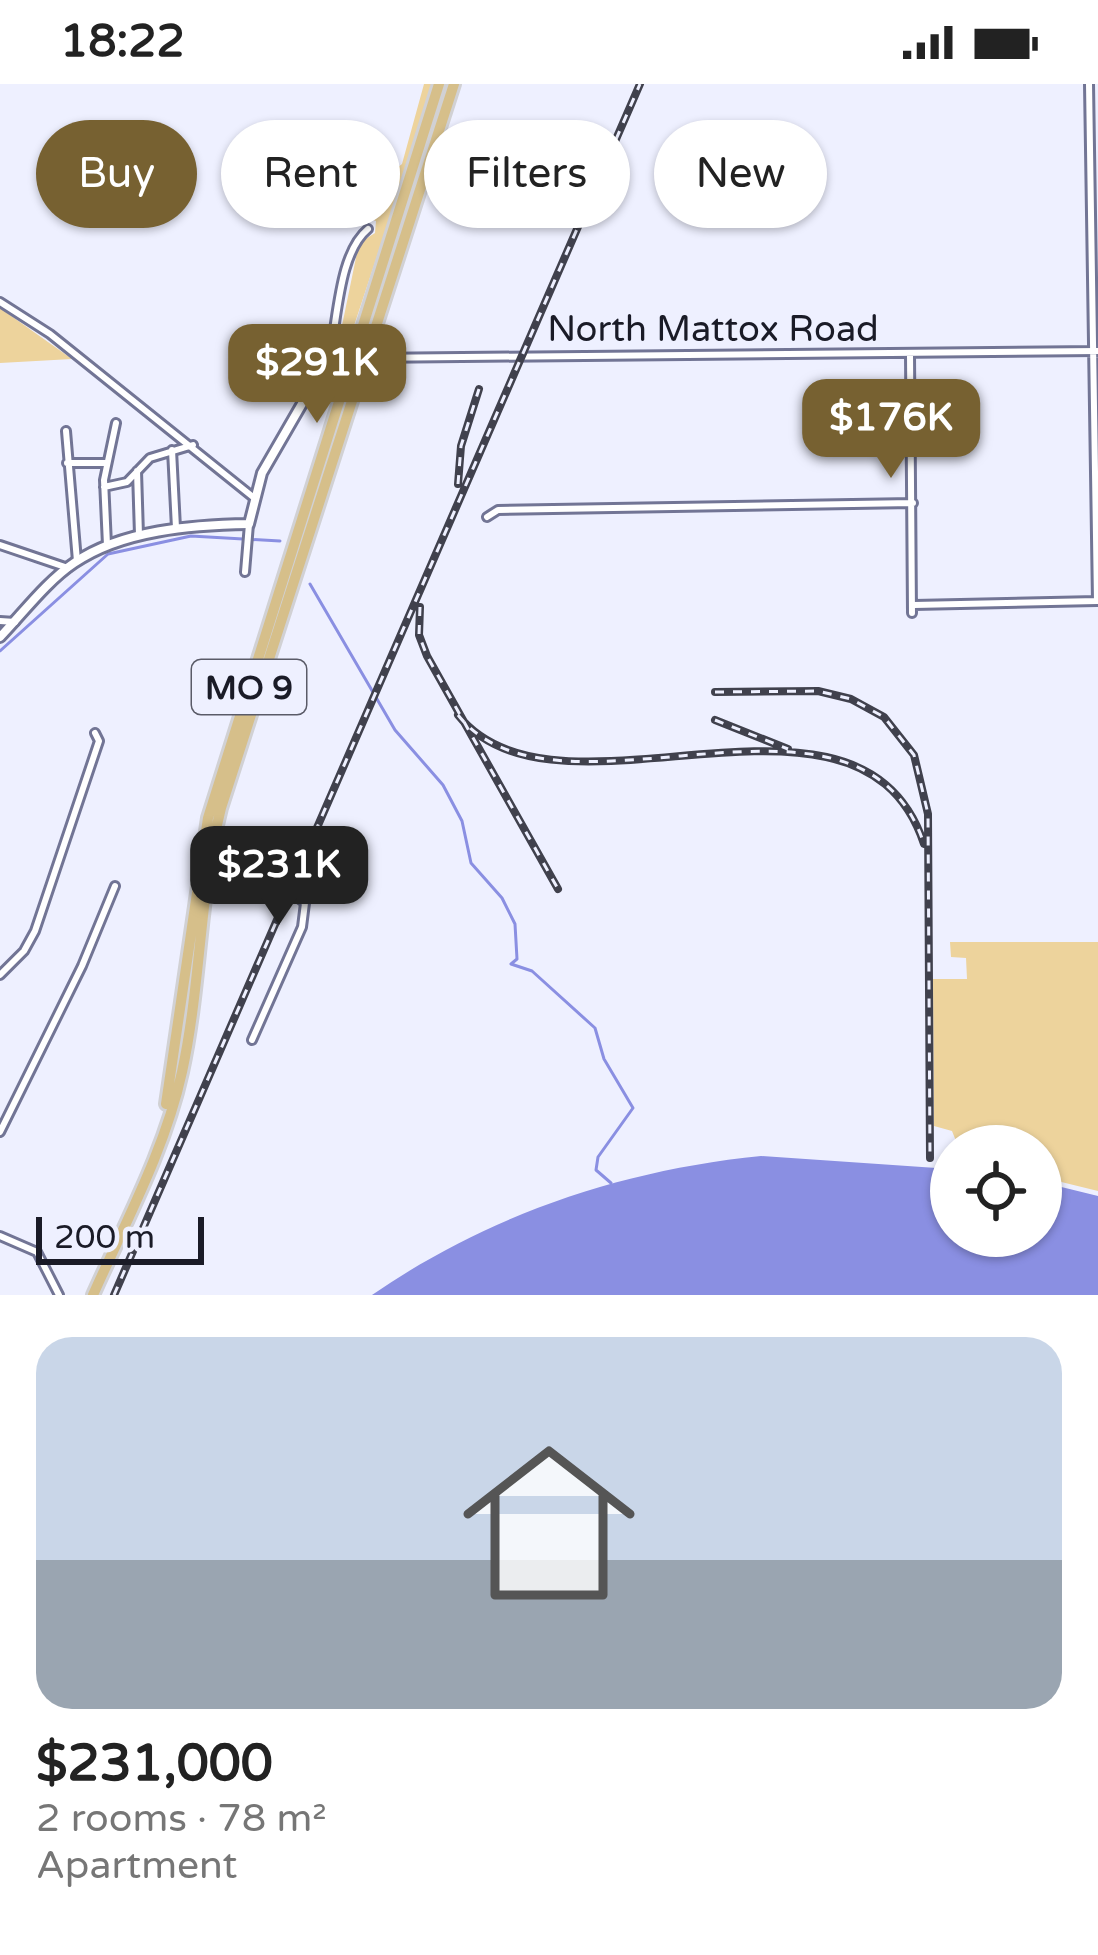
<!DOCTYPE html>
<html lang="en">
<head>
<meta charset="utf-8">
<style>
  body { margin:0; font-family:"Varela Round",sans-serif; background:#f6f6f6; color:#222; height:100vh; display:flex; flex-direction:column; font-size:45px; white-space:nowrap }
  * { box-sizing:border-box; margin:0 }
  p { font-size:39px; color:#767676 }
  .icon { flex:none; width:66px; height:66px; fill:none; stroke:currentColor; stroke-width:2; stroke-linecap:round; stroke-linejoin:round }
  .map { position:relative; height:1211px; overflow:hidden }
  .panel { display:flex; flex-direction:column; background:#fff; flex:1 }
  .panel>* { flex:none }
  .top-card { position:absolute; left:36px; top:36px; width:1026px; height:108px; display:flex; gap:24px }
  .fabs { position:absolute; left:930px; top:1041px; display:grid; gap:24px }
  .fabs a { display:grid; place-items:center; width:132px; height:132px; border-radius:50%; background:#fff; box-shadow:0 3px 9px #0004; font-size:60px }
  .scale { position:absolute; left:36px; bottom:30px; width:168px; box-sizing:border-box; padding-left:12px; border:6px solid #1a1b27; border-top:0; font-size:33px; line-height:42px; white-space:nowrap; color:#1a1b27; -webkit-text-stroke:9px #eef0ff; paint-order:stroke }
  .price { position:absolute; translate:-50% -102px; padding:0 27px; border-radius:24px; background:#776131; color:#fff; font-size:39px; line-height:78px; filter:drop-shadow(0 3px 6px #0008) }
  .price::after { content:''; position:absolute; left:50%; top:72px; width:36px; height:27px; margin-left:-18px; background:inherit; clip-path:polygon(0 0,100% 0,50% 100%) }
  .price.on { background:#222; color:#fff }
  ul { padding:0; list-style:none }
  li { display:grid; align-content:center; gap:24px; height:636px; padding:0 36px }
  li+li { border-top:3px solid #e0e0e0 }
  li span { display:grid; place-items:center; height:372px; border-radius:36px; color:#555 }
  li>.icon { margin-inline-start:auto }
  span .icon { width:216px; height:216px; fill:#fffc; stroke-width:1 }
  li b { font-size:51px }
  .tag { padding:0 42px; border-radius:54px; background:#fff; box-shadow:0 3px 9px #0004; font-size:42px; line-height:108px }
  .tag.on { background:#776131; color:#fff }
  .status { display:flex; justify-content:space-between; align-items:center; height:84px; padding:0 60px; background:#fff; direction:ltr }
  .status svg { height:33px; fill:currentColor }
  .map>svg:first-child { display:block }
</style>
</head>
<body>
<div class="status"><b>18:22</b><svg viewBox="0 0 49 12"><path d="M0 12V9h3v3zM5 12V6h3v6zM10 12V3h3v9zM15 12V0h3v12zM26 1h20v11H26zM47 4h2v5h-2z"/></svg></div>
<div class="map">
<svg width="1098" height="1211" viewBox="0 0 1098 1211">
  <rect width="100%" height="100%" fill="#eef0ff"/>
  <path fill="#edd39c" d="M 424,0 L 434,0 L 346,266 L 337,266 L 359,159 L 375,149 L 376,137 L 365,133 L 379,98 L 402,80 Z
    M 0,224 L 72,275 L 0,279 Z
    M 950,858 L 1098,858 L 1098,1107 L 1041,1093 L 1041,1062 L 958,1062 L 952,1047 L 934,1042 L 933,895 L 967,895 L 966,874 L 951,873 Z"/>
  <path fill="#8a8fe2" d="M 761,1072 L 951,1085 L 951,1152 L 1041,1152 L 1041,1098 L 1098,1112 L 1098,1211 L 372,1211 C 488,1131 621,1086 761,1072 Z"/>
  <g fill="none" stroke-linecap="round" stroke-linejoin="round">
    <path stroke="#8a8fe2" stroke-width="3" d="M 310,500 L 395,646 L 443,701 L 462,737 L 471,779 L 502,814 L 515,840 L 517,875 L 511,880 L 532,887 L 595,944 L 604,975 L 633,1024 L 598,1073 L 596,1086 L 611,1099
      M 0,567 L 108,470 L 191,452 L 280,457"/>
    <g stroke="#727595" stroke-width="12">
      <path id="minor" d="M 1089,0 L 1097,517
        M 0,218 L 50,250 L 253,413
        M 910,270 L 912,529
        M 329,273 C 338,237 338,170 368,145
        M 366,274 L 1098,267
        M 66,347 L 77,477
        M 172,366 L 176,444
        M 67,379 L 105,379
        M 137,387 L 139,451
        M 104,403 L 127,398 L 150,374 L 193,361
        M 487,433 L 498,426 L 913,419
        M 0,461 L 68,484
        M 107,461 L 104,396 L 116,339
        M 245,488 L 249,440
        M 914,521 L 1097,517
        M 0,537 L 15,538
        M 208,778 L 289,807 L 305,819 L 302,843 L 252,956
        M 0,891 L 24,867 L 35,847 L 99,657 L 95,649
        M 0,1048 L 82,882 L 115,802
        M 0,1152 L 37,1168 L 59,1211"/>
    </g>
    <g stroke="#727595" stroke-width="14">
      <path id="tertiary" d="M 0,553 C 23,529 47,497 74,479 C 122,446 192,441 249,440 L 262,389 L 329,273 L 366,274"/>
    </g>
    <g stroke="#727595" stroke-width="15">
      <path id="secondary" d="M 373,252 L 392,274"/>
    </g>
    <g stroke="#d1d1d4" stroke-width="16">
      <path id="primary" d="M 166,1020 L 208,734 L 439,0
        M 93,1211 C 125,1139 165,1066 182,988 C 201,901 199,811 221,724 L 454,0"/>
    </g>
    <use href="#minor" stroke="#fff" stroke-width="6"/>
    <use href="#tertiary" stroke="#fff" stroke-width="8"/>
    <use href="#secondary" stroke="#eadfc4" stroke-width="9"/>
    <use href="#primary" stroke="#d6bf8a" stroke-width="10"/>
    <g stroke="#40414d" stroke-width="8">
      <path id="rail" d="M 458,400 L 461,362 L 479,305
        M 420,523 L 419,551 L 427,572 L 558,805
        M 715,608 L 818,607 L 851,615 L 884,633 L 914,671 L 928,730 L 930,1074
        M 458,631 C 557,756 860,567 924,760
        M 715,636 L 788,665
        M 114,1211 L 640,0"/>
    </g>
    <use href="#rail" stroke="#eef0ff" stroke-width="3" stroke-dasharray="9" stroke-linecap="butt"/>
  </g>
  <g text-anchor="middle" stroke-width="12" stroke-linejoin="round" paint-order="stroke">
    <rect fill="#eef0ff" stroke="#5a5b68" stroke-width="3" x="192" y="576" width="114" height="54" rx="9"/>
    <g font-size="33" font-weight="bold" fill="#1a1b27">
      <text x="249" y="615">MO 9</text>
    </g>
    <g font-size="36" fill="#1a1b27" stroke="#eef0ff">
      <text x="713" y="257">North Mattox Road</text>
    </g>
  </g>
</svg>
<div class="fabs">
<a><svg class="icon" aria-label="locate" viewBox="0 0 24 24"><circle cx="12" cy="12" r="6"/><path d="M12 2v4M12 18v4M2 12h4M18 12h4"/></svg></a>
</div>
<div class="scale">200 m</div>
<b class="price" style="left:317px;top:342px">$291K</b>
<b class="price" style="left:891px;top:397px">$176K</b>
<b class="price on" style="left:279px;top:844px">$231K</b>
<div class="top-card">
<a class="tag on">Buy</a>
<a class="tag">Rent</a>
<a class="tag">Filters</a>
<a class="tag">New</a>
</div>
</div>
<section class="panel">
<ul>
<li><span style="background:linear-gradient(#c9d6e8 60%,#9aa5b1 0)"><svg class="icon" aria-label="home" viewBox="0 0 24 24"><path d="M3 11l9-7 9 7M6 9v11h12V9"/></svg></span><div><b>$231,000</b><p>2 rooms · 78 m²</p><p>Apartment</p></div></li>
</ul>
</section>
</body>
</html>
